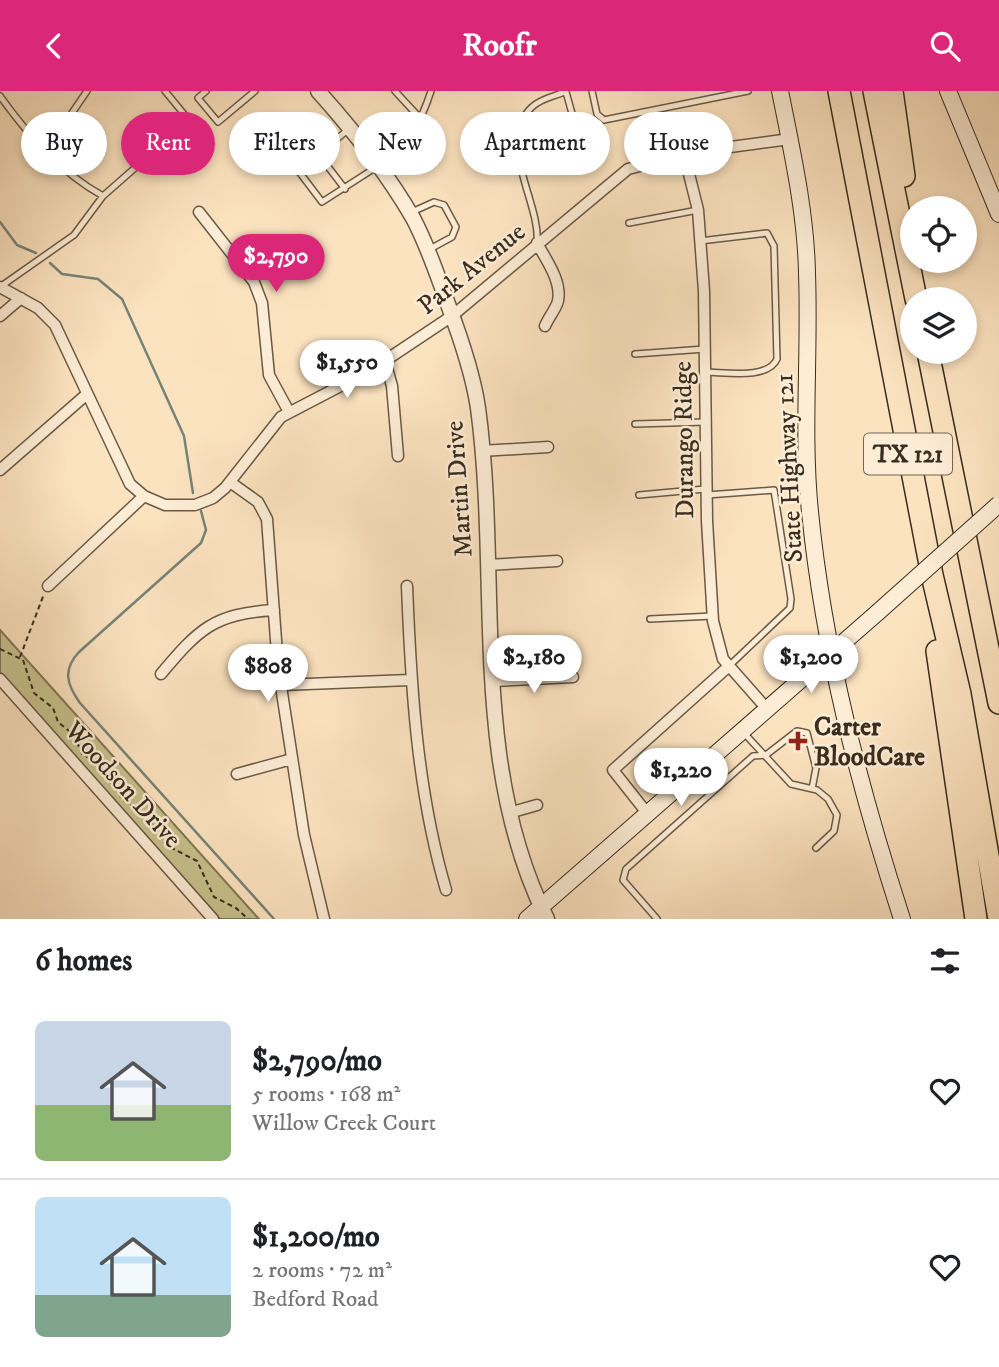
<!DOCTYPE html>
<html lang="en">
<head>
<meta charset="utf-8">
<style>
  body { margin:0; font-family:"IM FELL DW Pica",serif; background:#f6f6f6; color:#202124; height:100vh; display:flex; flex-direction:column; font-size:26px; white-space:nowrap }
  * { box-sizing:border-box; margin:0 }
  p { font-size:23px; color:#757577 }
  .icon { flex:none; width:38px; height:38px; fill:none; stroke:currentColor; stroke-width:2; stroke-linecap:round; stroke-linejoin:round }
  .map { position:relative; height:828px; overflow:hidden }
  .drawer { display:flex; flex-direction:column; background:#fff; flex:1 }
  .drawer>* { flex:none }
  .top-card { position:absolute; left:21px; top:21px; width:957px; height:63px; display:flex; gap:14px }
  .tools { position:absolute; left:900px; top:105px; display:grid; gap:14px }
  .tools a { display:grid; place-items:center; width:77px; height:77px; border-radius:50%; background:#fff; box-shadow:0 4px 10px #0003; font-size:35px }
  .price { position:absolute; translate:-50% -60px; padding:0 16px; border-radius:24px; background:#fff; color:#222; font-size:23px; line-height:46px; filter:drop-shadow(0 2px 4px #0008) }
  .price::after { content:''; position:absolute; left:50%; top:42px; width:21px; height:16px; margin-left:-10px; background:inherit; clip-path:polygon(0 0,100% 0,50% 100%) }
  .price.current { background:#db2777; color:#fff }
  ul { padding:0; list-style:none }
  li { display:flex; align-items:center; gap:21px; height:175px; padding:0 35px }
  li+li { border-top:2px solid #e0e0e0 }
  li span { display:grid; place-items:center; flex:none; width:196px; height:140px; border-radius:10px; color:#555 }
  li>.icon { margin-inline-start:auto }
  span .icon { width:84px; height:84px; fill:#fffc; stroke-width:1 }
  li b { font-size:30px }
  h2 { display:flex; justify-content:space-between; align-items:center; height:84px; padding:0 35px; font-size:30px }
  .tag { padding:0 24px; border-radius:32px; background:#fff; box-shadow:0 4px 10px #0003; font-size:24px; line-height:63px }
  .tag.current { background:#db2777; color:#fff }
  header { display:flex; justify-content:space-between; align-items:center; height:91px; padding:0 35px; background:#db2777; color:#fff; font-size:32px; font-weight:700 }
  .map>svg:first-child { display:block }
</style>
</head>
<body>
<header><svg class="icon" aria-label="back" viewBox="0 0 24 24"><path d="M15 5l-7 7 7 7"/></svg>Roofr<svg class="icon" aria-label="search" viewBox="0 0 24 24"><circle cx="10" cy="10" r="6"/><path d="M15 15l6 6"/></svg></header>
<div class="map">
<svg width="999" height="828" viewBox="0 0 999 828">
  <rect width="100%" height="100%" fill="#fce3c0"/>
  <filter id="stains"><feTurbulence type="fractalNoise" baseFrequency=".00286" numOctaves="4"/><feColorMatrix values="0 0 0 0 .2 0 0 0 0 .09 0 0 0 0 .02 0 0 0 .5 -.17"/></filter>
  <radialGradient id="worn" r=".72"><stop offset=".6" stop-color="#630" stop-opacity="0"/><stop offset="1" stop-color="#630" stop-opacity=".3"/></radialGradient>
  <path fill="#c7c18d" stroke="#807756" stroke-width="2" d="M 0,539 L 259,828 L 220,828 L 0,581 Z"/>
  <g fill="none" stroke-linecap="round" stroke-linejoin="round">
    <path stroke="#768478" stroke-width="2.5" d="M 0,131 L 17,154 L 36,162
      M 50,172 L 62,183 L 98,188 L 122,208 L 184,345 L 193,402
      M 201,420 L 206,439 L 201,452 L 79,561 C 62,579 67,594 80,612 L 274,828"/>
    <g stroke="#695a47" stroke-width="8">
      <path id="service" d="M 206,0 L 198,7 L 218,31 L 255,0
        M 395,0 L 419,26
        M 592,0 L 597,23 L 604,29 L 748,0
        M 0,5 C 28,44 61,82 103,105
        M 350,37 L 301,78 L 300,82 L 322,111 L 378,75
        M 46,60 L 87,0
        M 319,64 L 345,98
        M 522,73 L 573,26 L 566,1
        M 385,78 C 406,61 423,25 431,0
        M 412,121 L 434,111 L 444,114 L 456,136 L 452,146 L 430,158
        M 629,132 L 698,119
        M 700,150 L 767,142 L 774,155 L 777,268 C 768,289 725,281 705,281
        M 537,152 C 541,112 495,51 532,16 C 541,7 557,5 566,0
        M 0,196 L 74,144 L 103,105 L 184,34 L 188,28 L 165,0
        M 635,263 L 705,258
        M 635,333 L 706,331
        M 639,404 L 705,398
        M 707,404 L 774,399 L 791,508 L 790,517 L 729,575
        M 650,528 L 713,525
        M 744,642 L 791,693 L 817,699 L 828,708 L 837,724 L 834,740 L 816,757
        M 657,828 L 623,789 L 626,778 L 753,665 L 766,664 L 797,640 L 807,642 L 816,677 L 812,698"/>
    </g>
    <g stroke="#695a47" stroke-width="13">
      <path id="minor" d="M 684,63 L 698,119 L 704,200 L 707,430 L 713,530 L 723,568 L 767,618
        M 199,121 L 254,191 L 262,212 L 269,284 L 289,321
        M 537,152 C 546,169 562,190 558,210 C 556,218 548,227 545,235
        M 0,196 L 38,217 L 55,234 L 130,393 L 144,405 L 165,414 L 195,414 L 213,407 L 225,397 L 281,326 L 371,279 L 452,225 L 628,78 L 693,61 L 790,48
        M 0,225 L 21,207
        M 385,270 L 392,295 L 398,365
        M 481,360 L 548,356
        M 0,379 L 87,303
        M 230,391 L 258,411 L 267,428 L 278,576 L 304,744 L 324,828
        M 487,474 L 557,470
        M 48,495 L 144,405
        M 407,495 C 411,597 417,700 446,799
        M 161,583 C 199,538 213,523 274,519
        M 0,588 L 213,828
        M 493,590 L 573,586
        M 281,594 L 410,589
        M 237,683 L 292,668
        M 509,722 L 537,714
        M 647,722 L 613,679 L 729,575"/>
    </g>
    <g stroke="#695a47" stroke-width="17">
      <path id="tertiary" d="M 318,0 C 353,39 387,82 413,127 C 428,155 438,186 449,216 C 461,248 473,283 478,317 C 501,487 468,670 547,828"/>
    </g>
    <g stroke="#382d1f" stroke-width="18">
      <path id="secondary" d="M 780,0 C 792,60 806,122 807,183 C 810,262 802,342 810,421 C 824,561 859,695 902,828
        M 948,0 L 999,123
        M 527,828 L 877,522"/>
    </g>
    <g stroke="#382d1f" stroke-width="24">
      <path id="motorway" d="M 839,0 L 932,484 L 960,603 L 999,828
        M 874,0 L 916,208
        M 892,0 L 904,85
        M 928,261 L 999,612
        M 937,560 L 976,828"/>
    </g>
    <path stroke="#382d1f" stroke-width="2" stroke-dasharray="5 3.5" stroke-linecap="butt" d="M 0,558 L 23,569 L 34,602 L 53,617 L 58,631 L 74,644 L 82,663 L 97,671 L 123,709 L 146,724 L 166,754 L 197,770 L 214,806 L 236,817 L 248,828
      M 20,566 L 44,503"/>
    <use href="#service" stroke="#fdedd6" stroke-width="5"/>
    <use href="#minor" stroke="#fdedd6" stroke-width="10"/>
    <use href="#tertiary" stroke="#fdedd6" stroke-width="14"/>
    <use href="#secondary" stroke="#fdedd6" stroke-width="16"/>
    <use href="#motorway" stroke="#fce3c0" stroke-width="21"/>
    <g stroke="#382d1f" stroke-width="18" stroke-linecap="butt">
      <path id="secondary-bridge" d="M 877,522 L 999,413"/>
    </g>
    <use href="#secondary-bridge" stroke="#fdedd6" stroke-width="16"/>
  </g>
  <path fill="#8f2418" stroke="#fdedd6" stroke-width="2.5" d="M794.5 639.5h7v7h7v7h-7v7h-7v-7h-7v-7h7z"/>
  <g text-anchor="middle" stroke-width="5" stroke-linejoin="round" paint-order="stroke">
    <rect fill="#fdedd6" stroke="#736756" stroke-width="2" x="864" y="342.5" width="88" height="41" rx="5"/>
    <g font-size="24" font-weight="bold" fill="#382d1f">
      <text x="908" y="371">TX 121</text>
    </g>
    <g font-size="26" fill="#382d1f" stroke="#fdedd6">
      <text transform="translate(471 177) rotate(-39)" y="9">Park Avenue</text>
      <text transform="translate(683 349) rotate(-91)" y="9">Durango Ridge</text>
      <text transform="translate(788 377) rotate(-93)" y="9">State Highway 121</text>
      <text transform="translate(458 398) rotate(-94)" y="9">Martin Drive</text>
      <text transform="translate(124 693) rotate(48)" y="9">Woodson Drive</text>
    </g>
    <g font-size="26" font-weight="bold" fill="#382d1f" stroke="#fdedd6" text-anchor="start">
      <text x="814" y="644">Carter<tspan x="814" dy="30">BloodCare</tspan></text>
    </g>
  </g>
  <rect width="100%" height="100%" filter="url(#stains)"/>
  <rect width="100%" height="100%" fill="url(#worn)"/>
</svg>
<div class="tools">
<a><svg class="icon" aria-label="locate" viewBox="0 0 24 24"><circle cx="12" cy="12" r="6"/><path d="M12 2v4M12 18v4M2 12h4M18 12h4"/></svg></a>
<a><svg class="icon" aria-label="layers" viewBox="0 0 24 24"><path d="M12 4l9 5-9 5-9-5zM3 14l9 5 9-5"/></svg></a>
</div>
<b class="price current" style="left:276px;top:203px">$2,790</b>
<b class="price" style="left:347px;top:309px">$1,550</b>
<b class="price" style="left:534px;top:604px">$2,180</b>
<b class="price" style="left:811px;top:604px">$1,200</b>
<b class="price" style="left:268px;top:613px">$808</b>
<b class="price" style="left:681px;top:717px">$1,220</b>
<div class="top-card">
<a class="tag">Buy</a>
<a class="tag current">Rent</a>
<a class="tag">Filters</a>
<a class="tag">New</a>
<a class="tag">Apartment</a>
<a class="tag">House</a>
</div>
</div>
<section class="drawer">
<h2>6 homes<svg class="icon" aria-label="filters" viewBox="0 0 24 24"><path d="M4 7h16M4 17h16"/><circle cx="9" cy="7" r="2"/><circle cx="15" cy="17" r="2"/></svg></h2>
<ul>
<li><span style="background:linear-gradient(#c9d6e8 60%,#8fb573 0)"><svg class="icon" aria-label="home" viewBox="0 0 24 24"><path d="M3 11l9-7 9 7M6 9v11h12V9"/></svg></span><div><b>$2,790/mo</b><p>5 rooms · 168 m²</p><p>Willow Creek Court</p></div><svg class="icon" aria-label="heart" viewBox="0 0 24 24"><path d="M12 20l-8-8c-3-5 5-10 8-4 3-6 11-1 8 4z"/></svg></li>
<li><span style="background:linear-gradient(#bfe0f5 70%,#7fa58c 0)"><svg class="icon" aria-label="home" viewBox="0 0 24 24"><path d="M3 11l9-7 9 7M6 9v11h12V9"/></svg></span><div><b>$1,200/mo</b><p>2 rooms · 72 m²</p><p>Bedford Road</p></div><svg class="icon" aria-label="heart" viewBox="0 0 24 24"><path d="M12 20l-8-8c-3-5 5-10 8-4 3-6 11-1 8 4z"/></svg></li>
</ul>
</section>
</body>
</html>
